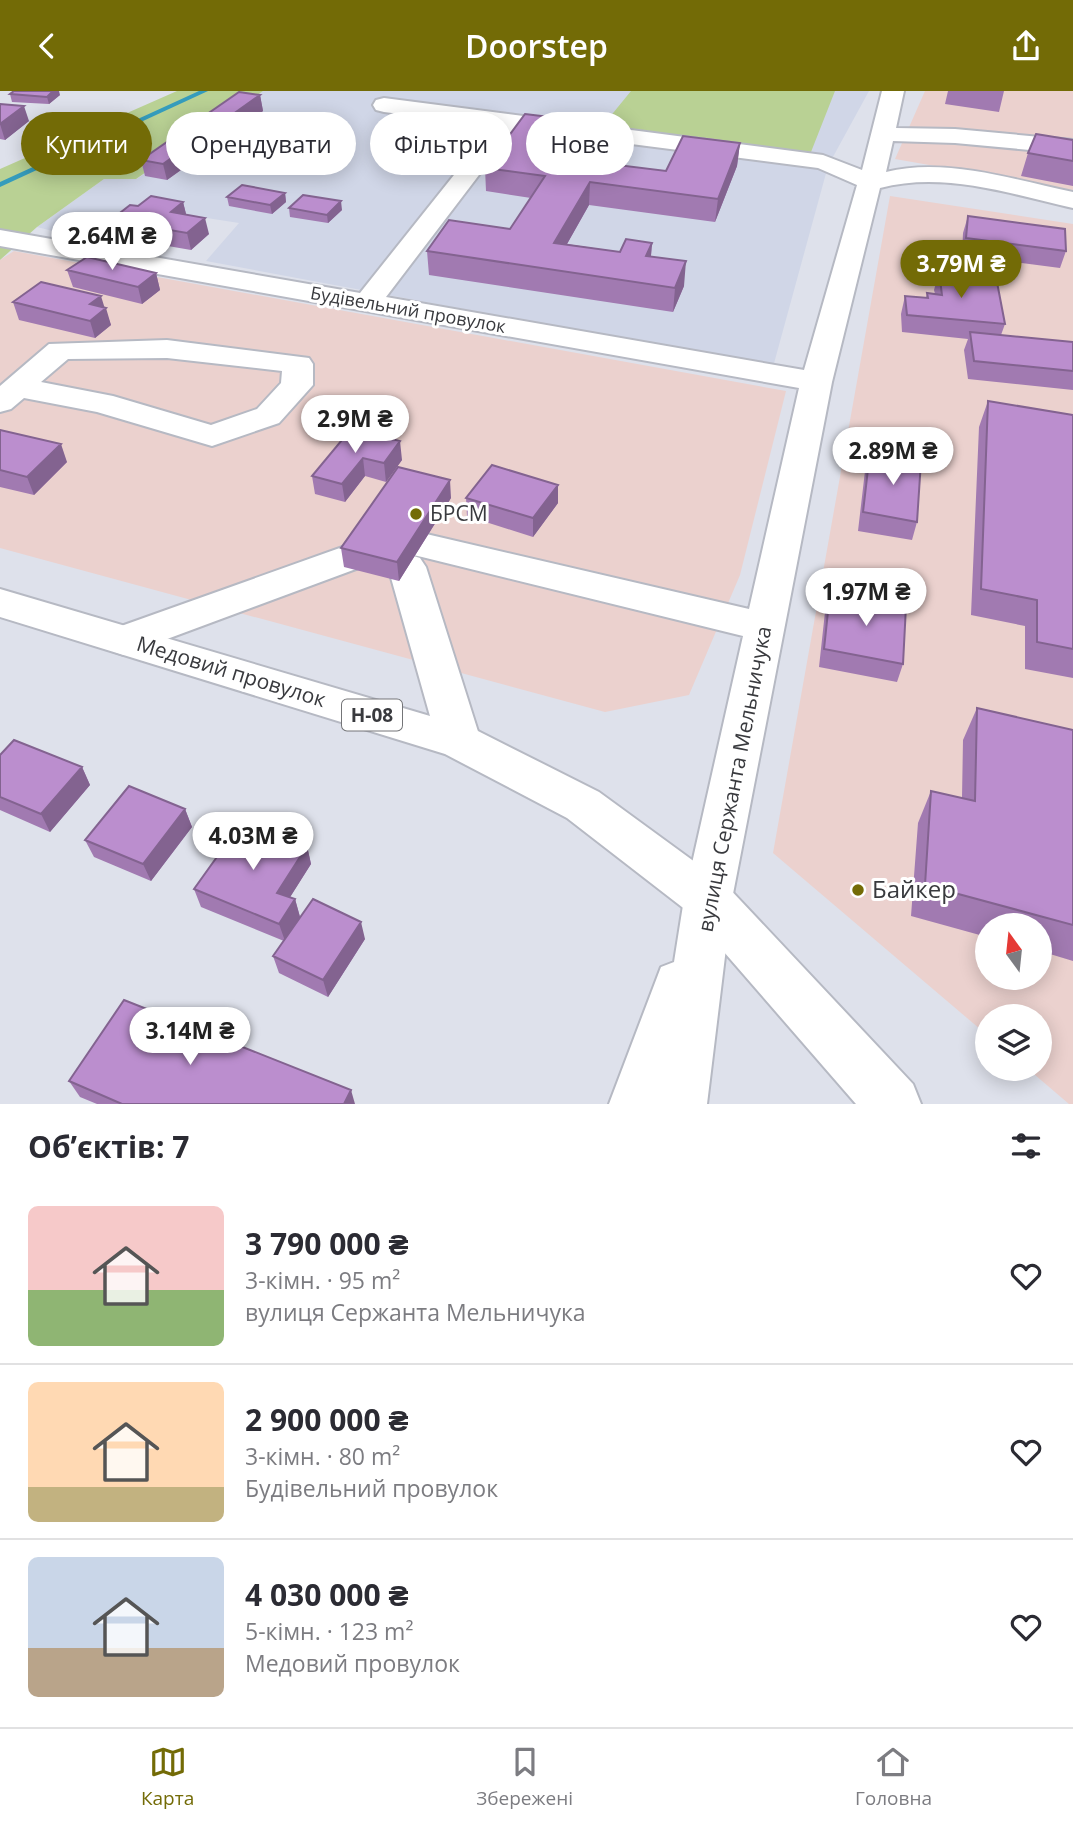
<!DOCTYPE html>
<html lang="uk">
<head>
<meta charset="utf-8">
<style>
  body { margin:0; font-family:"Open Sans",sans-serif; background:#f7f7f7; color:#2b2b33; height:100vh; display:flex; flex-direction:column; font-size:26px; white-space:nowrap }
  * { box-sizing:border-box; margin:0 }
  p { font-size:23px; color:#7c7c81 }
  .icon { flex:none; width:38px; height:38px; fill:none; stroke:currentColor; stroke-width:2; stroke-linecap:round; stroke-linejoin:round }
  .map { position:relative; height:1013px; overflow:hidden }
  .panel { display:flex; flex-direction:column; background:#fff; flex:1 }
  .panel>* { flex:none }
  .guide { position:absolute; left:21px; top:21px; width:700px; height:63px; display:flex; gap:14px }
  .needle { width:46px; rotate:345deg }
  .fabs { position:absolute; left:975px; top:822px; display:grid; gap:14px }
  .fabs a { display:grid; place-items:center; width:77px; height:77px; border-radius:50%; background:#fff; box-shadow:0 4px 18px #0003; font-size:35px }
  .price { position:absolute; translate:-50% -60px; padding:0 16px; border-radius:24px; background:#fff; color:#222; font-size:23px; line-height:46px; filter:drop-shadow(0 2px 4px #0008) }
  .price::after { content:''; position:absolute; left:50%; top:42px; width:21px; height:16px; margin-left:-10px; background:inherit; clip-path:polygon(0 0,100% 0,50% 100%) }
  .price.on { background:#736b06; color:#fff }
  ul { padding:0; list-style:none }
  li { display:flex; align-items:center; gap:21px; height:175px; padding:0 28px }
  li+li { border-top:2px solid #e1e1e2 }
  li span { display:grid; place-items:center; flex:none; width:196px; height:140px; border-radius:10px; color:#555 }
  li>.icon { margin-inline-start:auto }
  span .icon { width:84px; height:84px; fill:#fffc; stroke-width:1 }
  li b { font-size:30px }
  h2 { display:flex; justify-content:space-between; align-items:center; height:84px; padding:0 28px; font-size:30px }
  .chip { padding:0 24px; border-radius:32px; background:#fff; box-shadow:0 4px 18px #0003; font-size:24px; line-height:63px }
  .chip.on { background:#736b06; color:#fff }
  header { display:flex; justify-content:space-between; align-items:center; height:91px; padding:0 28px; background:#736b06; color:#fff; font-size:32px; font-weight:600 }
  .dock { display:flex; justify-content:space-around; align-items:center; height:98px; border-top:2px solid #e1e1e2; background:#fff; font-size:19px; color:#7c7c81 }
  .dock a { display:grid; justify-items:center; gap:4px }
  .dock .on { color:#736b06 }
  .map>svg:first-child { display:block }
</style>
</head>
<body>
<header><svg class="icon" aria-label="back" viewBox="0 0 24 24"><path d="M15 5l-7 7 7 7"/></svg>Doorstep<svg class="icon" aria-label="share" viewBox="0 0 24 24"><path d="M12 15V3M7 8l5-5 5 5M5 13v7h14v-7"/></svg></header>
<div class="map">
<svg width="1073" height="1013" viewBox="0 0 1073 1013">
  <rect width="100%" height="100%" fill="#dee1eb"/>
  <path fill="#d0d6e7" d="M 263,0 L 869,0 L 828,75 L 773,276 L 206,170 L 239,132 L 142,117 L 95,151 L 37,136 L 104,88 L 137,88 Z"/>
  <path fill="#ebd1ce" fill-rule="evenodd" d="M 925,0 L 1073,0 L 1073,99 L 895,68 Z
    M 890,105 L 1073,133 L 1073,1013 L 1069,1013 L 1028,978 L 1040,978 L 1040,926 L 987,926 L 987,944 L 773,762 ZM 987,835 L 1040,835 L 1040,887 L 987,887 Z
    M 14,160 L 786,300 L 740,484 L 689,604 L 605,621 L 0,457 L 0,169 Z"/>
  <path fill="#b9d194" d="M 177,0 L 263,0 L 136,88 L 104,88 L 37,136 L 0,169 L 0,78 Z
    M 631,0 L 835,0 L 811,61 L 600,38 Z"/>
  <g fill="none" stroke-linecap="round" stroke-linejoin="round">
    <path fill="#359cbc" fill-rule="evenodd" d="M 199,0 L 208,0 L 0,96 L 0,91 Z"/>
    <g stroke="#b6b9c3" stroke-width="4">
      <path id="minor" d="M 882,0 L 904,0 L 896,37 L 955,38 L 1073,49 L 1073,63 L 955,52 L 893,50 L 886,81 C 946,66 1014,89 1073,101 L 1073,117 C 1011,103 944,80 880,97 L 832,291 L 732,808 L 707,1013 L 609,1013 L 661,876 L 674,871 L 684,808 L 743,545 L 422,466 L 409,463 L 404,454 L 409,445 L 422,442 L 749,518 L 799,297 L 0,155 L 0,139 L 360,202 L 493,35 L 384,21 L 376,19 L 373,14 L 376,9 L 384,7 L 823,64 L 862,79 ZM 514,38 L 818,77 L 857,94 L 804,279 L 386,206 Z
        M 167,249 L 309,267 L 313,273 L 313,294 L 279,332 L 212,355 L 97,321 L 24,307 L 11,318 L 0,321 L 0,295 L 49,253 ZM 167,267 L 282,280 L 281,292 L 257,318 L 211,334 L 113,305 L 41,291 L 68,268 Z
        M 351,453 L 364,457 L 370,466 L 364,475 L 124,564 L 110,559 L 104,549 L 110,539 Z
        M 407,463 L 420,467 L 426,476 L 481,650 L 474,662 L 459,667 L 444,662 L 437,650 L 388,476 L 394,467 Z"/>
    </g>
    <g stroke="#b6b9c3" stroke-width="4">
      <path id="major" d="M 0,498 L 474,638 L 599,701 L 725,793 L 913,993 L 921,1013 L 856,1013 L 691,823 L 567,727 L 445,663 L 0,526 Z"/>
    </g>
    <use href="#minor" fill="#fff" fill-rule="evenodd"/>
    <use href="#major" fill="#fff" fill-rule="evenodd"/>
  </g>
  <path fill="#a17ab1" d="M 948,0 L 1004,0 L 999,21 L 945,13 Z
    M 10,3 L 60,4 L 49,13 L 12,11 Z
    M 260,4 L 263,20 L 167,89 L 145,85 L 141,69 Z
    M 0,13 L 29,30 L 5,49 L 0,48 Z
    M 72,27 L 74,35 L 60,49 L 33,48 L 30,40 Z
    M 1073,49 L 1073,95 L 1021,85 L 1028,62 Z
    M 740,52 L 737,75 L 715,131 L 589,114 L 567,153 L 620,161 L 652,152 L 651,165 L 684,195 L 673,221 L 429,184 L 427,160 L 510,138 L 531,107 L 486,100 L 485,77 L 621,57 L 612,73 L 666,80 Z
    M 285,102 L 286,111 L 272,123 L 229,115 L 227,106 Z
    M 183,111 L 186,123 L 209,143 L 191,159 L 116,146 L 111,129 L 138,115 Z
    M 289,117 L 342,119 L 328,132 L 290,126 Z
    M 968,125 L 1066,160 L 1060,177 L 962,164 L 963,142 Z
    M 67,179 L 156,182 L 160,199 L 142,213 L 73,196 Z
    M 939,181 L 1005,233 L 1001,244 L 1073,251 L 1073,299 L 968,288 L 964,259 L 968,248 L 902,241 L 901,223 L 905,205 L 926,207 L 927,202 L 935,203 L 934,199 Z
    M 13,211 L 104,216 L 111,234 L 95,247 L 19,229 Z
    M 988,310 L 1073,324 L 1073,587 L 1025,578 L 1025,535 L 971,524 L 979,336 Z
    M 351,338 L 402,369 L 386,391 L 365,385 L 345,411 L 315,403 L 312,385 Z
    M 0,339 L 67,371 L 34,404 L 0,396 Z
    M 870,361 L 917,431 L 912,449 L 858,440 L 865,380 Z
    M 451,407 L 399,490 L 344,476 L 341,457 Z
    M 466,407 L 558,412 L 533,446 L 467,425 Z
    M 830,502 L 903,573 L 897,591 L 819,576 L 825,521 Z
    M 977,617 L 1073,639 L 1073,870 L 1040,860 L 1040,835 L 987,835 L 987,846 L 911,825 L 918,732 L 931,700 L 962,707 L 963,649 Z
    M 0,664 L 82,676 L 90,694 L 50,741 L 0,719 Z
    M 185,718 L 192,736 L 151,790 L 94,766 L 85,749 Z
    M 307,755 L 311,773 L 290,806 L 295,808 L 300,826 L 365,848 L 328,906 L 279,882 L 273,865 L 284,850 L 201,816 L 194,798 Z
    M 69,990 L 355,1013 L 97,1013 L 80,1006 Z"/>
  <path fill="#836390" d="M 53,0 L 59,0 L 60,4 L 49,13 L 47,6 Z
    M 260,4 L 263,20 L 167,89 L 163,73 Z
    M 24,15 L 29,30 L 5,49 L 0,33 Z
    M 72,27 L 74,35 L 60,49 L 57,41 Z
    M 623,35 L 621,57 L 601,92 L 601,72 Z
    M 740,52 L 737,75 L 715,131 L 718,108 Z
    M 590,91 L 589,114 L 554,176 L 554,152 Z
    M 285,102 L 286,111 L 272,123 L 270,114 Z
    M 341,110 L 342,119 L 328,132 L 327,124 Z
    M 183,111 L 187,127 L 171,121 Z
    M 205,127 L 209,143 L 191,159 L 187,142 Z
    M 652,152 L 650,176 L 646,165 Z
    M 686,170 L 684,195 L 673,221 L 675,197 Z
    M 156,182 L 160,199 L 142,213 L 138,196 Z
    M 101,205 L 105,218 L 106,217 L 111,234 L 95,247 L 90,230 L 90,213 Z
    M 400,350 L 402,369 L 386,391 L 384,372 Z
    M 61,353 L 67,371 L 34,404 L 27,386 Z
    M 363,367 L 365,385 L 345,411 L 342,393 Z
    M 450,389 L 451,407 L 399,490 L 397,471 Z
    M 558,394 L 558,412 L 533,446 L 533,427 Z
    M 82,676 L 90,694 L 50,741 L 41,723 Z
    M 185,718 L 192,736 L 151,790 L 143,773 Z
    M 307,755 L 311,773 L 282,819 L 277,802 Z
    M 295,808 L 300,826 L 285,850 L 279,833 Z
    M 361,831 L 365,848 L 328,906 L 323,889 Z
    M 351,999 L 355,1013 L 344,1013 Z"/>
  <path fill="#bb8ece" stroke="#836390" stroke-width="2" d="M 14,0 L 53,0 L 47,6 L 10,3 Z
    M 239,1 L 260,4 L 163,73 L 141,69 Z
    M 0,13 L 24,15 L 0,33 Z
    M 525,23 L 623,35 L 601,72 L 666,80 L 683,45 L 740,52 L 718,108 L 590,91 L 554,152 L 620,161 L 626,148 L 652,152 L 646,165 L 686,170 L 675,197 L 427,160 L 449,129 L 510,138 L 545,85 L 485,77 Z
    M 45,26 L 72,27 L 57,41 L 30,40 Z
    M 1036,43 L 1073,49 L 1073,70 L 1028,62 Z
    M 242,94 L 285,102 L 270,114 L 227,106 Z
    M 303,104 L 341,110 L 327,124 L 289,117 Z
    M 151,105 L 183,111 L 171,121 L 205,127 L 187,142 L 111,129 L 130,114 L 138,115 Z
    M 968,125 L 1065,138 L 1066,160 L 966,147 Z
    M 87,166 L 156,182 L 138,196 L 67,179 Z
    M 939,181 L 996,186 L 1005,233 L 907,224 L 905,205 L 928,207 L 927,202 L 942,204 Z
    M 41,191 L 101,205 L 90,213 L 106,217 L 90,230 L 13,211 Z
    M 970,241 L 1073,251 L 1073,280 L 974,270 Z
    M 988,310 L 1073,324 L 1073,558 L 1037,551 L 1037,509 L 981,498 Z
    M 351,338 L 400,350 L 384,372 L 363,367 L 342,393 L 312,385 Z
    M 0,339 L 61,353 L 27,386 L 0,379 Z
    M 870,361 L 921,370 L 917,431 L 863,421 Z
    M 492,374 L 558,394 L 533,427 L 466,407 Z
    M 398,376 L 450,389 L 397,471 L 341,457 Z
    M 830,502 L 906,515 L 903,573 L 824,558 Z
    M 977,617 L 1073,639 L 1073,834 L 925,794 L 931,700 L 975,710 Z
    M 14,649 L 82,676 L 41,723 L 0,706 L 0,664 Z
    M 129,695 L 185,718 L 143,773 L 85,749 Z
    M 242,731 L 307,755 L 277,802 L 295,808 L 279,833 L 194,798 Z
    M 313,808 L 361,831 L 323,889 L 273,865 Z
    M 124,909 L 351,999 L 344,1013 L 122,1013 L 69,990 Z"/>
  <g fill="#736b06" stroke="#fff" stroke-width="2.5">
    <circle cx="416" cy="423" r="7"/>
    <circle cx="858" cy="799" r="7"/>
  </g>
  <g text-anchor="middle" stroke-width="6" stroke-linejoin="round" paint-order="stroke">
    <g font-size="18" fill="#393a3e" stroke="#fff">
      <text transform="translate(408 219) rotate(10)" y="6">Будівельний провулок</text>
    </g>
    <rect fill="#fff" stroke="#747578" stroke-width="2" x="342" y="608.5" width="60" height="31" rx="5"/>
    <g font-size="19" font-weight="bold" fill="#393a3e">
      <text x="372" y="631">Н-08</text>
    </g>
    <g font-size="21" fill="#393a3e" stroke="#fff" text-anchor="start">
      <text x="430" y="430">БРСМ</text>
    </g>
    <g font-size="21" fill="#393a3e" stroke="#fff">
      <text transform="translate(231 581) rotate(17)" y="7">Медовий провулок</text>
      <text transform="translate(735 688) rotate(-79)" y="7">вулиця Сержанта Мельничука</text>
    </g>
    <g font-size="24" fill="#393a3e" stroke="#fff" text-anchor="start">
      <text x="872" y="807">Байкер</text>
    </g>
  </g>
</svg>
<div class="fabs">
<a><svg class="needle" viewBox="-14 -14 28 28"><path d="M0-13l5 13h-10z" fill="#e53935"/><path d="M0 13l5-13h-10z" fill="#7c7c81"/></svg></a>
<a><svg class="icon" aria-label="layers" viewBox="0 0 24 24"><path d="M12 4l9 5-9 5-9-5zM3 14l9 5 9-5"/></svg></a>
</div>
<b class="price" style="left:112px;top:181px">2.64M ₴</b>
<b class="price on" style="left:961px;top:209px">3.79M ₴</b>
<b class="price" style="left:355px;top:364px">2.9M ₴</b>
<b class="price" style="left:893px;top:396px">2.89M ₴</b>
<b class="price" style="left:866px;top:537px">1.97M ₴</b>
<b class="price" style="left:253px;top:781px">4.03M ₴</b>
<b class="price" style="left:190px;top:976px">3.14M ₴</b>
<div class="guide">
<a class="chip on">Купити</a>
<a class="chip">Орендувати</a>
<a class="chip">Фільтри</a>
<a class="chip">Нове</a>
</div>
</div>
<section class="panel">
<h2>Об’єктів: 7<svg class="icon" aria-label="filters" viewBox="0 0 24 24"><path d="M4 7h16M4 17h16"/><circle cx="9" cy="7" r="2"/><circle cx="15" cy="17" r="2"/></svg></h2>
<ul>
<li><span style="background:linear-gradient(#f6c9c9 60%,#8fb573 0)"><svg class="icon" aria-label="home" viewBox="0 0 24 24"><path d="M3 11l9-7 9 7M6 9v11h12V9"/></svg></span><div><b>3 790 000 ₴</b><p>3-кімн. · 95 m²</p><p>вулиця Сержанта Мельничука</p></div><svg class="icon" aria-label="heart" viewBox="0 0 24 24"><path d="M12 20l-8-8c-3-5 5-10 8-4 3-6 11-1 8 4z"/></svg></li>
<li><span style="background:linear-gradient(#ffd9b3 75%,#c2b280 0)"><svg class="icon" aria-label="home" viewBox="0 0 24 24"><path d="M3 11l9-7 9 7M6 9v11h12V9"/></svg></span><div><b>2 900 000 ₴</b><p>3-кімн. · 80 m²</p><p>Будівельний провулок</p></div><svg class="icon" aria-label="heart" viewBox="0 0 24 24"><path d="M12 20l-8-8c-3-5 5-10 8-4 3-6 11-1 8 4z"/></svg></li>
<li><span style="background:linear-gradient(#c9d6e8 65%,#b9a48a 0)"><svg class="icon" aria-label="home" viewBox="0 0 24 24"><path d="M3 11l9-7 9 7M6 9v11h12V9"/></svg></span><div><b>4 030 000 ₴</b><p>5-кімн. · 123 m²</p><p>Медовий провулок</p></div><svg class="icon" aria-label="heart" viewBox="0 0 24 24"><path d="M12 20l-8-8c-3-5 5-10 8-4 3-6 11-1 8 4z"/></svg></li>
</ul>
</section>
<nav class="dock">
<a class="on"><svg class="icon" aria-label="map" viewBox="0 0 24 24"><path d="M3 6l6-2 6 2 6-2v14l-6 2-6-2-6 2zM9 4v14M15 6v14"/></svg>Карта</a>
<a><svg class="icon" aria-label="saved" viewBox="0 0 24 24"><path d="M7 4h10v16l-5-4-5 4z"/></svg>Збережені</a>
<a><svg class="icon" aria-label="home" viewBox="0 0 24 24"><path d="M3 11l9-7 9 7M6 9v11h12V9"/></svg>Головна</a>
</nav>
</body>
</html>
